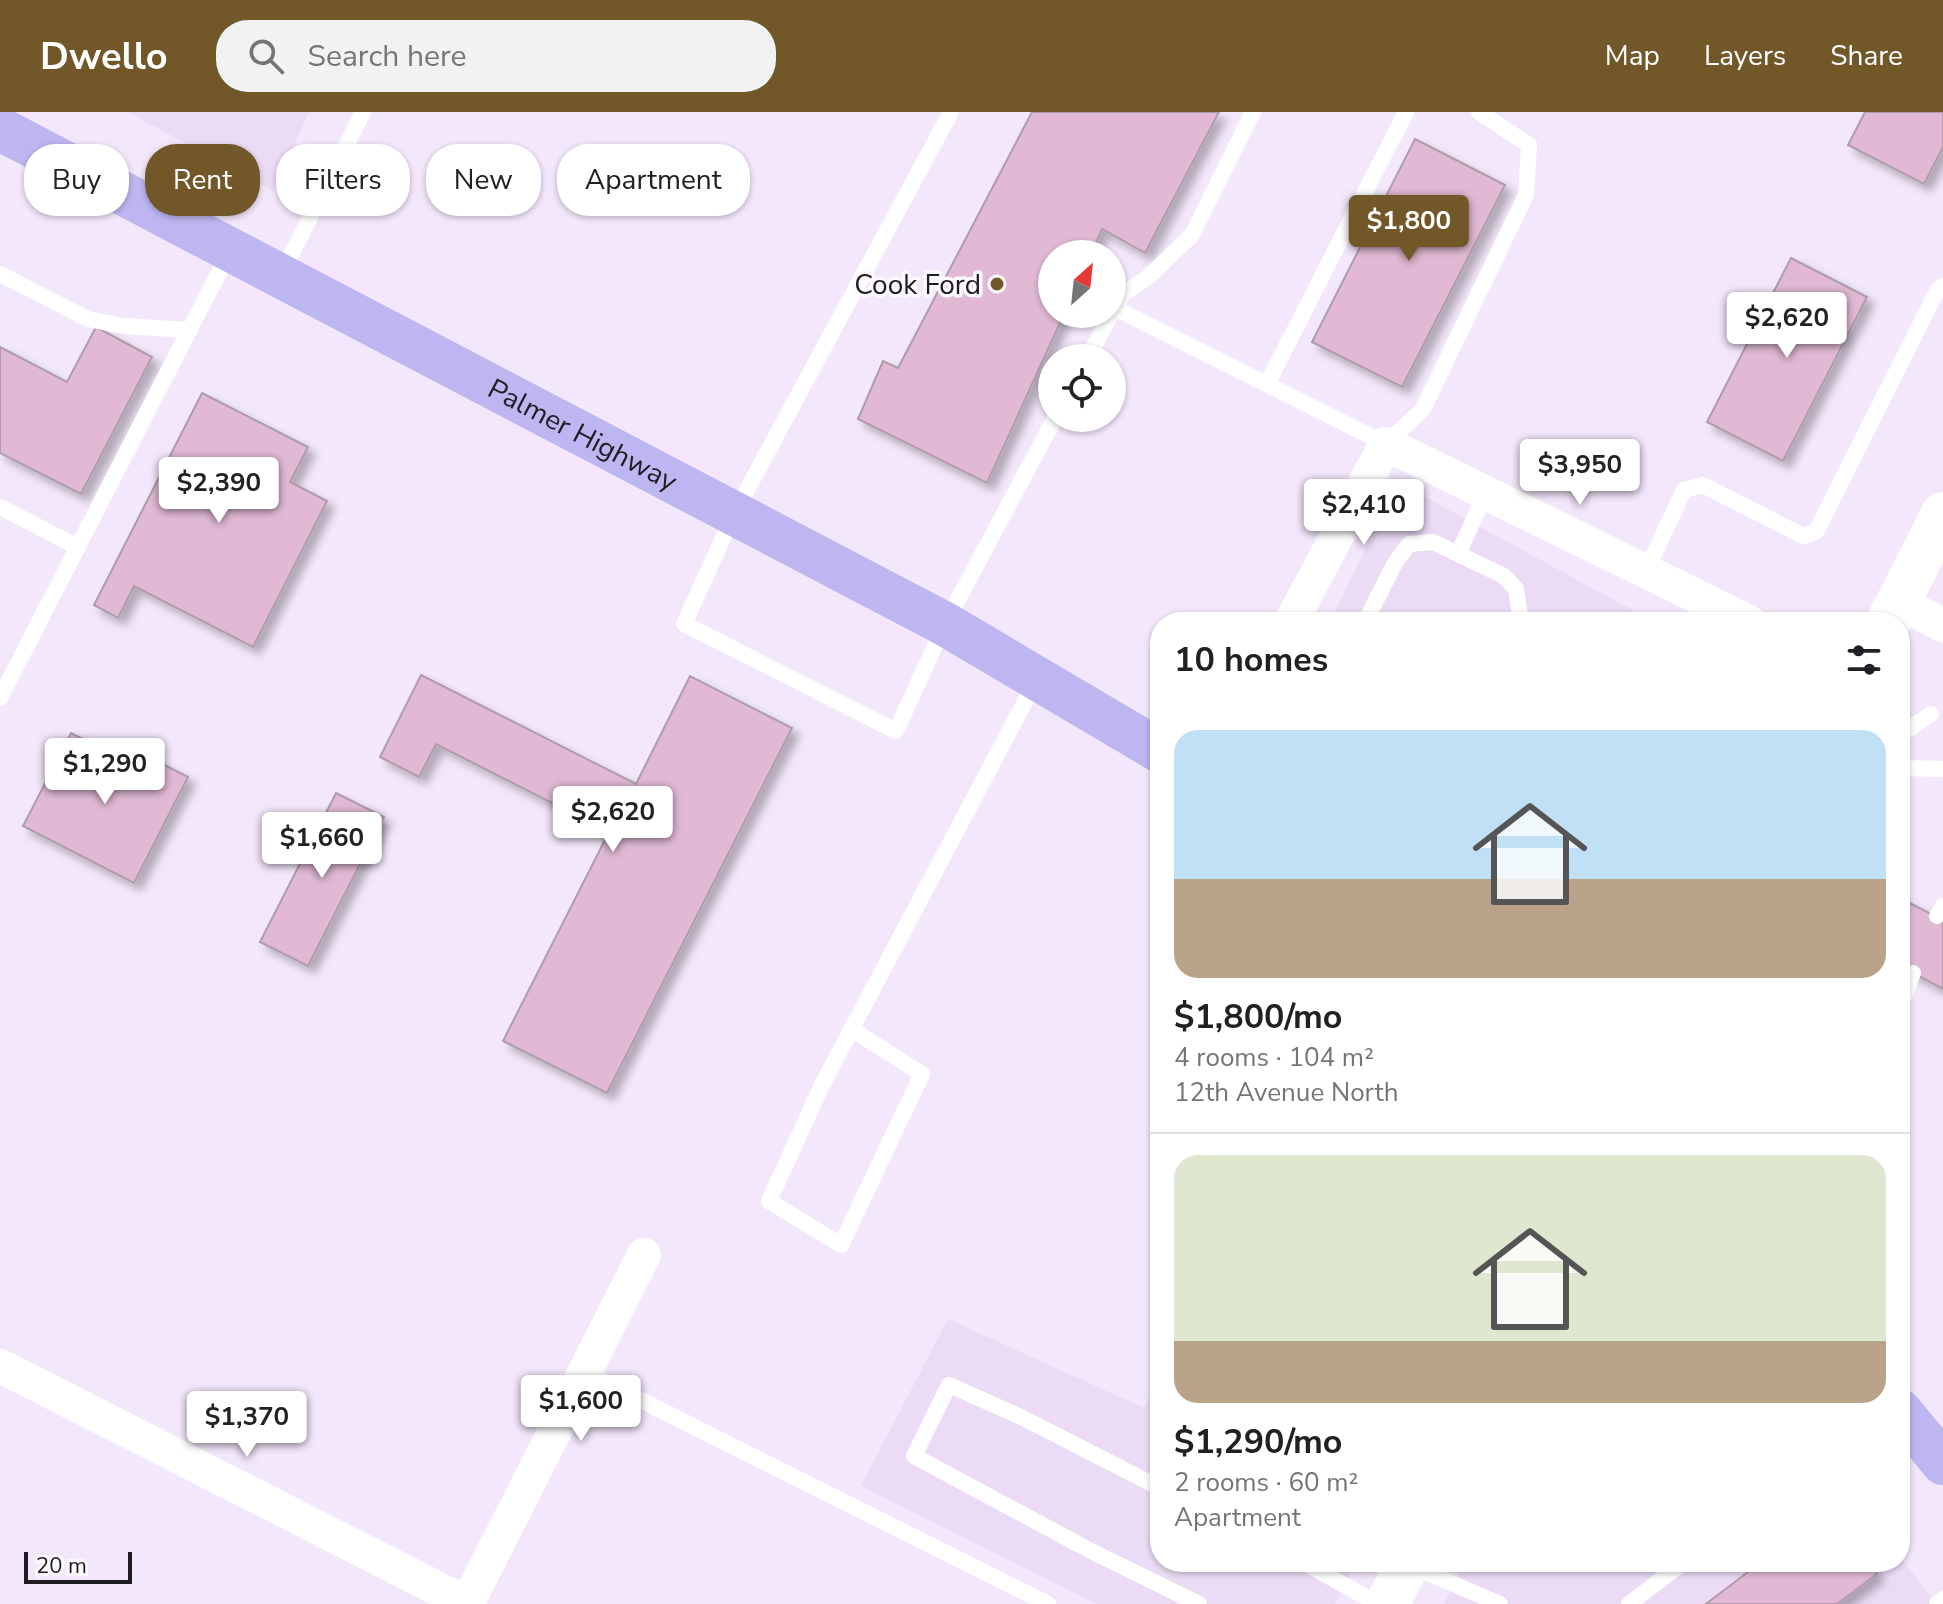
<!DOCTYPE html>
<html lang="en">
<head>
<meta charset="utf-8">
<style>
  body { margin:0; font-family:"Nunito Sans",sans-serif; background:#f2f2f2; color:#202124; height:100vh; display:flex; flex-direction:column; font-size:30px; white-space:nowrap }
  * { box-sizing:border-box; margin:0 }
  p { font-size:26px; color:#757577 }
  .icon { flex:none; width:44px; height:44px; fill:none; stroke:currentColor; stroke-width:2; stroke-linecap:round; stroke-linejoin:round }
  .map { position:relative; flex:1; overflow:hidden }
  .side { position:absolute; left:1150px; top:500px; width:760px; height:960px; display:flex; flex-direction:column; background:#fff; border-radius:32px; box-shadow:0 2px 6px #0004 }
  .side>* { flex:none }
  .top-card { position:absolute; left:24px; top:32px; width:760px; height:72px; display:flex; gap:16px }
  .needle { width:52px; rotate:27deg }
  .fabs { position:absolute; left:1038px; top:128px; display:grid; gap:16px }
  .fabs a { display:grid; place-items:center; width:88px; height:88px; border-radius:50%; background:#fff; box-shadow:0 2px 6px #0004; font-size:40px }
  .scale { position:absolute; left:24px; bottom:20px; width:108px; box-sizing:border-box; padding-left:8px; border:4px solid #201c23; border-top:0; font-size:22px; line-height:28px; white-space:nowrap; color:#201c23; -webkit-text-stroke:6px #fbf9fc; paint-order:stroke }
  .price { position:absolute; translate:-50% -68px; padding:0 18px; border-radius:8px; background:#fff; color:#222; font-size:26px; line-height:52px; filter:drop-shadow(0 2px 4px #0008) }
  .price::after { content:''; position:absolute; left:50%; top:48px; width:24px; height:18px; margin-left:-12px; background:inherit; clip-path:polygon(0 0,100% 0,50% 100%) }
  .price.selected { background:#725729; color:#fff }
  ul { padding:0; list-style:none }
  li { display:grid; align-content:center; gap:16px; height:424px; padding:0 24px }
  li+li { border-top:2px solid #e0e0e0 }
  li span { display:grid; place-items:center; height:248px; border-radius:24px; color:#555 }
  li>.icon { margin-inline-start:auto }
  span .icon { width:144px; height:144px; fill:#fffc; stroke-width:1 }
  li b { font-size:34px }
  h2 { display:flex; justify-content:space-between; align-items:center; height:96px; padding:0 24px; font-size:34px }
  .tag { padding:0 28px; border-radius:32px; background:#fff; box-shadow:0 2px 6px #0004; font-size:28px; line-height:72px }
  .tag.selected { background:#725729; color:#fff }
  header { display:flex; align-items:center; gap:48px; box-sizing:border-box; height:112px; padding:0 40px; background:#725729; color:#fff }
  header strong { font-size:38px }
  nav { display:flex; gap:44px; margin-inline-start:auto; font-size:28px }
  .search { width:560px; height:72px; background:#f2f2f2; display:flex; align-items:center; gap:20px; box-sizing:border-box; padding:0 28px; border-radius:32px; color:#757577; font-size:30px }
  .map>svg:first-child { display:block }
</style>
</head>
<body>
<header>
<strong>Dwello</strong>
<div class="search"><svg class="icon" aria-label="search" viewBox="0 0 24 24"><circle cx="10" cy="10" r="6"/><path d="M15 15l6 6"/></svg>Search here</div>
<nav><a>Map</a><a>Layers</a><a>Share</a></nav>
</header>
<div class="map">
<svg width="1943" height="1492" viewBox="0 0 1943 1492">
  <defs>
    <filter id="shadow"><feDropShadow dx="7" dy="7" stdDeviation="4" flood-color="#0004"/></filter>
  </defs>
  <rect width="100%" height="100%" fill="#f3e7fb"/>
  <path fill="#ebdbf5" d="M 128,0 L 309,0 L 273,79 Z
    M 1398,370 L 1654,510 L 1330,510 Z
    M 948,1207 L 1144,1296 L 1160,1264 L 1160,1450 L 1356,1450 L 1335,1492 L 1097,1492 L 861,1374 Z
    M 1900,1445 L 1937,1492 L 1444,1492 L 1464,1450 L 1900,1450 Z"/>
  <path fill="#e1b9d5" stroke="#af9ca9" stroke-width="2" filter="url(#shadow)" d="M 1032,0 L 1219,0 L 1145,141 L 1102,117 L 1091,142 L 1052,142 L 1052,202 L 1064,202 L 987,371 L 858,307 L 883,249 L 898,256 Z
    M 1865,0 L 1943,0 L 1943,35 L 1924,72 L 1848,33 Z
    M 1415,27 L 1505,73 L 1402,275 L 1312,230 Z
    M 1791,146 L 1867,185 L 1783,349 L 1707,310 Z
    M 96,215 L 152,245 L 81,382 L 0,341 L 0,235 L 67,270 Z
    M 202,281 L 308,335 L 290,370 L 327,389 L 253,535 L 134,474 L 118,506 L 94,493 Z
    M 421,563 L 636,672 L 690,564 L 792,616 L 607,981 L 503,929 L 609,720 L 436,632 L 419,665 L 380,645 Z
    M 71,621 L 143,658 L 149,645 L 188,665 L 134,771 L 23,714 Z
    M 336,681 L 384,705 L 308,854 L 260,830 Z
    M 1900,786 L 1943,808 L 1943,877 L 1900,854 Z
    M 1761,1450 L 1868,1450 L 1877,1462 L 1837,1492 L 1706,1492 Z"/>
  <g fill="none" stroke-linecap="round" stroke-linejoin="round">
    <path stroke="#fff" stroke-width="16" d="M 951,0 L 734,402 L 684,512 L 896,619 L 945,512 L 1055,306
      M 0,162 L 88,207 L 123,214 L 190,218
      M 281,163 L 363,0
      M 1115,196 L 1386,332 L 1423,297 L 1526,83 L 1529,33 L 1479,0
      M 1112,200 L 1123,182 L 1148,165 L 1192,123 L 1253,0
      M 1088,246 L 1111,202
      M 1267,272 L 1406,0
      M 0,395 L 78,435
      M 1458,442 L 1486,381
      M 1646,459 L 1684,378 L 1703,373 L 1803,424 L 1816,420 L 1938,177 L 1943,174
      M 1365,510 L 1395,451 L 1409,432 L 1433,430 L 1504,464 L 1516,477 L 1521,510
      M 0,586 L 230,139
      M 1900,623 L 1931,602
      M 1900,656 L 1943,657
      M 1937,804 L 1943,794
      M 1900,895 L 1913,861
      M 851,917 L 922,962 L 841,1133 L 769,1089 L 822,973 L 1037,567
      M 585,1260 L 1048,1492
      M 1160,1376 L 1021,1305 L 949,1273 L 914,1344 L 1091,1439 L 1199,1492
      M 1303,1450 L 1378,1492
      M 1409,1453 L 1500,1492
      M 1629,1492 L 1684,1450
      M 1937,1492 L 1943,1487"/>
    <path stroke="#fff" stroke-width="34" d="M 1898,490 L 1943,513
      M 1291,510 L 1386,332 L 1749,510
      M 0,1254 L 468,1492
      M 467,1492 L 644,1143"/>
    <path stroke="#fff" stroke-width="44" d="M 1888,510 L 1943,402
      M 1387,1492 L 1409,1450"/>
    <g stroke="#bdb6f1" stroke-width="44">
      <path id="s1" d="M 0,17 L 945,512 L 1160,639"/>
      <path d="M 1900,1299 L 1943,1351"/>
    </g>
  </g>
  <circle fill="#725729" stroke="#fbf9fc" stroke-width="3" cx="997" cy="172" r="8"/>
  <g text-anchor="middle" stroke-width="7" stroke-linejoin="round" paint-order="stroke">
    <g font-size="28" fill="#201c23" stroke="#fbf9fc" text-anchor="end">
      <text x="981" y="182">Cook Ford</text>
    </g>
    <g font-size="28" fill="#201c23" stroke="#fbf9fc">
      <text dy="10" stroke="none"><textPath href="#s1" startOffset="658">Palmer Highway</textPath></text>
    </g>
  </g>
</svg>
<div class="fabs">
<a><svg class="needle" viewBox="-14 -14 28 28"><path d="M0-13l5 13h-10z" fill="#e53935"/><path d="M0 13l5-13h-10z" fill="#757577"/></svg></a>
<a><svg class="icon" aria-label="locate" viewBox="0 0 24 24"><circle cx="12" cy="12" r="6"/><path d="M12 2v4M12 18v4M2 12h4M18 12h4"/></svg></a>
</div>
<div class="scale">20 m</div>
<b class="price selected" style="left:1409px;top:151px">$1,800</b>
<b class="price" style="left:1787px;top:248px">$2,620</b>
<b class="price" style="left:1580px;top:395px">$3,950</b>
<b class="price" style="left:219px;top:413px">$2,390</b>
<b class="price" style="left:1364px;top:435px">$2,410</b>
<b class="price" style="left:105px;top:694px">$1,290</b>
<b class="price" style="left:613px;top:742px">$2,620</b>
<b class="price" style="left:322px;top:768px">$1,660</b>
<b class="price" style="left:581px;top:1331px">$1,600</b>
<b class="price" style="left:247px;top:1347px">$1,370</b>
<div class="top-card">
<a class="tag">Buy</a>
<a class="tag selected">Rent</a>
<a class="tag">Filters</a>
<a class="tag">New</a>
<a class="tag">Apartment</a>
</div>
<section class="side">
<h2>10 homes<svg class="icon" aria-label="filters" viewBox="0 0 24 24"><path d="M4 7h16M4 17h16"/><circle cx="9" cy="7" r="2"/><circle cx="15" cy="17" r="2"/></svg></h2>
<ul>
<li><span style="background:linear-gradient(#bfe0f5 60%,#b9a48a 0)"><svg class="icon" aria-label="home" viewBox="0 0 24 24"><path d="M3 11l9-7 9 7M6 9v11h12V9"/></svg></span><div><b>$1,800/mo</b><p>4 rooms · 104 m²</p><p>12th Avenue North</p></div></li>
<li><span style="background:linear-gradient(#dfe7d0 75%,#b9a48a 0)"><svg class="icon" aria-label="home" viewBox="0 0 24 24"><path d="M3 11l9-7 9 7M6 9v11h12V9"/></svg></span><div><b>$1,290/mo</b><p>2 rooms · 60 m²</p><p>Apartment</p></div></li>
</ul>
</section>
</div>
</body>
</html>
